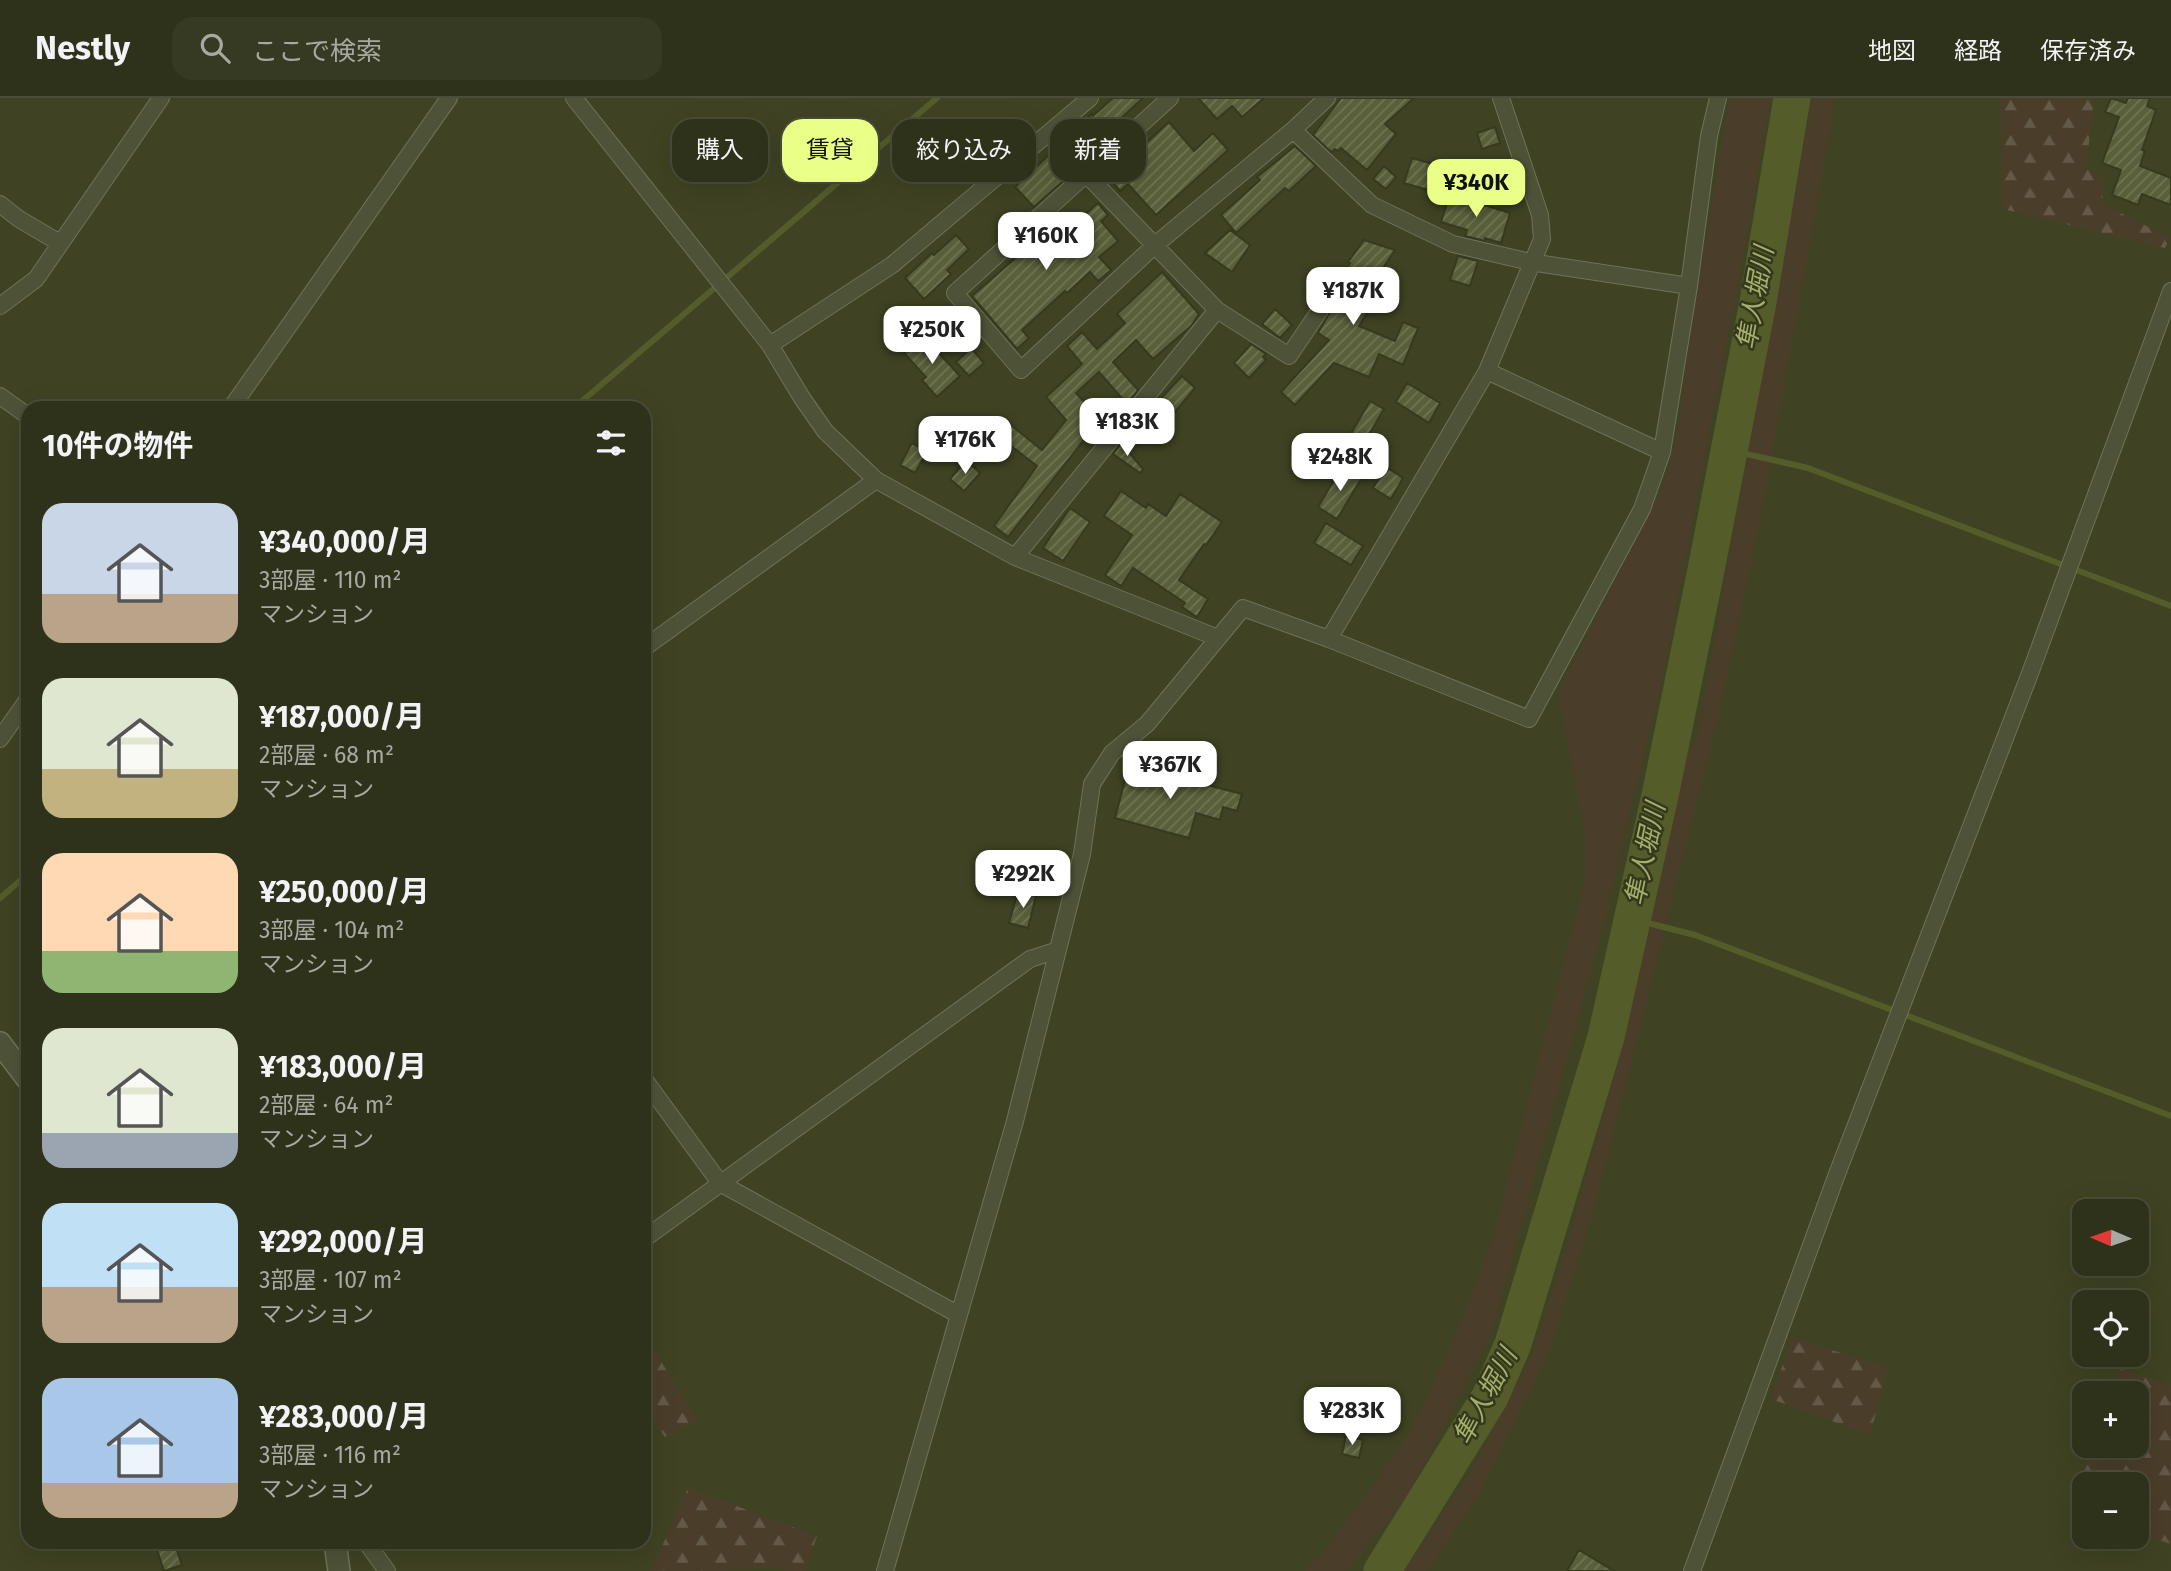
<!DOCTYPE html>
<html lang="ja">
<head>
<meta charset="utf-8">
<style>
  body { margin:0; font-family:"Fira Sans","Noto Sans JP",sans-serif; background:#373a23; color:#f1f3f6; height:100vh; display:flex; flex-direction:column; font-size:26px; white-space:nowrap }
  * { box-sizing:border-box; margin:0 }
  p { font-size:23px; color:#a7aaa2 }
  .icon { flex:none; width:38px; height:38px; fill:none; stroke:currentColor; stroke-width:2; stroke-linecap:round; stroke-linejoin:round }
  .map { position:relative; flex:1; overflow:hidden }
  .panel { position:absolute; left:21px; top:303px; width:630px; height:1148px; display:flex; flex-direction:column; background:#2f321a; border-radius:21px; box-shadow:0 7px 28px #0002,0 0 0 2px #4a4d39 }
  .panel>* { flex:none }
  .top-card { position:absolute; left:672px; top:21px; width:665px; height:63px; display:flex; gap:14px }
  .needle { width:46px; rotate:272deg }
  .buttons { position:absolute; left:2072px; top:1101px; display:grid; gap:14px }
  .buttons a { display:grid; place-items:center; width:77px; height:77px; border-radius:14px; background:#2f321a; box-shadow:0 7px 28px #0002,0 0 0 2px #4a4d39; font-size:35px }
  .price { position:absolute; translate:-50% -60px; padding:0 16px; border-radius:14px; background:#fff; color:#222; font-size:23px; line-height:46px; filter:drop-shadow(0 2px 4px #0008) }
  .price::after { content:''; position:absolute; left:50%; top:42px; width:21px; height:16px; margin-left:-10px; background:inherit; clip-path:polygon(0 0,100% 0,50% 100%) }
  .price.current { background:#e9ff88; color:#111 }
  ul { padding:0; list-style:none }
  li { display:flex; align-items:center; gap:21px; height:175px; padding:0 21px }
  li span { display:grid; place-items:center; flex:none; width:196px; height:140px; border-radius:21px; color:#555 }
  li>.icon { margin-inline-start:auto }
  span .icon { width:84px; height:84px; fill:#fffc; stroke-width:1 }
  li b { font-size:30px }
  h2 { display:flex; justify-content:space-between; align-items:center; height:84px; padding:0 21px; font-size:30px }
  .tag { padding:0 24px; border-radius:21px; background:#2f321a; box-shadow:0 7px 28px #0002,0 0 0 2px #4a4d39; font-size:24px; line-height:63px }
  .tag.current { background:#e9ff88; color:#111 }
  header { display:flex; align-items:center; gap:42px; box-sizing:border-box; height:98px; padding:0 35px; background:#2f321a; border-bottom:2px solid #4a4d39 }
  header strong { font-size:33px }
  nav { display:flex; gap:38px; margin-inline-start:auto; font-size:24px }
  .search { width:490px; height:63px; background:#373a23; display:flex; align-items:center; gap:18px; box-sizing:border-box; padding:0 24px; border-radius:21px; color:#a7aaa2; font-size:26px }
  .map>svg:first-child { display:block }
</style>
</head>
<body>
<header>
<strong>Nestly</strong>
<div class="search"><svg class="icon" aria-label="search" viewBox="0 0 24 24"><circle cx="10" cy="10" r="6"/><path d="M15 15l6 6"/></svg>ここで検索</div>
<nav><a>地図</a><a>経路</a><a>保存済み</a></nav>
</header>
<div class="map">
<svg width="2171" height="1473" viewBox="0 0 2171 1473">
  <defs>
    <pattern id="forest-firs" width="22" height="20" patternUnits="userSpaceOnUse" patternTransform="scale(1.75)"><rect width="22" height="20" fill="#4a3e2a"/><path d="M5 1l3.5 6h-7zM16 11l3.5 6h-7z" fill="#635947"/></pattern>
    <pattern id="building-hatch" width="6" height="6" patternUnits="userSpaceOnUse" patternTransform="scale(1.75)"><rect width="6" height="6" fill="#595f3a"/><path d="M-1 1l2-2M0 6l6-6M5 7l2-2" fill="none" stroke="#6f7554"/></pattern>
  </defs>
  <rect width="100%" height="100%" fill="#3f4323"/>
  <path fill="#4a3e2a" d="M 1730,0 L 1770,0 L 1749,127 L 1664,573 L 1597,852 L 1492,1233 L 1409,1396 L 1346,1473 L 1305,1473 L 1332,1443 L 1409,1337 L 1458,1232 L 1493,1141 L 1586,778 L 1586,739 L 1558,595 L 1665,384 L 1679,327 L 1694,211 Z
    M 1812,0 L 1836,0 L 1760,422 L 1721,609 L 1595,1108 L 1548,1258 L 1478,1398 L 1427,1473 L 1404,1473 L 1474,1369 L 1532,1257 L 1563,1163 L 1623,947 L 1664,767 L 1666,732 L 1686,663 L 1698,636 Z"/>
  <path fill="url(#forest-firs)" d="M 2000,0 L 2094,0 L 2086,71 L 2101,78 L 2103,106 L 2170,140 L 2165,150 L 2003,111 Z
    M 647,1240 L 697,1323 L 665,1339 L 644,1310 L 644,1242 Z
    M 1792,1240 L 1888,1269 L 1870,1337 L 1771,1301 Z
    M 2121,1271 L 2171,1288 L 2171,1446 L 2137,1434 L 2137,1386 L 2084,1386 L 2084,1414 L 2068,1408 L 2091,1348 L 2137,1348 L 2137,1295 L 2112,1295 Z
    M 688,1390 L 817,1438 L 805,1473 L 788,1473 L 771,1469 L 721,1473 L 651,1473 Z"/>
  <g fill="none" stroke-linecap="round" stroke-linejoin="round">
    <path stroke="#545d2a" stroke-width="6" d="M 574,310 L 937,0
      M 1729,352 L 1808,370 L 2171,508
      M 0,800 L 28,776
      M 1632,821 L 1695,837 L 2171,1018"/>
    <path stroke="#545d2a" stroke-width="37" d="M 1382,1473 L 1490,1299 L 1513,1246 L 1606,939 L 1661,693 L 1706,472 L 1758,204 L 1792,0"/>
  </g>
  <path fill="url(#building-hatch)" stroke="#363a1f" stroke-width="2" d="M 1113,0 L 1143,0 L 1107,33 L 1112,39 L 1089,59 L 1087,56 L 1061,80 L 1063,83 L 1034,109 L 1015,89 L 1092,16 L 1093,18 Z
    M 1198,0 L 1264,0 L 1242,19 L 1232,8 L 1217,21 Z
    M 1341,0 L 1414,0 L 1385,26 L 1396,36 L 1367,72 L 1341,50 L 1338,53 L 1335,51 L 1331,54 L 1313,37 Z
    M 2111,0 L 2126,5 L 2128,0 L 2150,0 L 2147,8 L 2156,12 L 2142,52 L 2145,53 L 2140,68 L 2171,80 L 2171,107 L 2142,96 L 2138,107 L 2112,97 L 2121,72 L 2102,65 L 2119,19 L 2105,14 Z
    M 1169,24 L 1194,53 L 1213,35 L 1228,52 L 1156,117 L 1128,86 L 1120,93 L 1104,74 L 1126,54 L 1128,56 L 1130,54 L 1133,57 Z
    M 1495,29 L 1500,45 L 1482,51 L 1477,35 Z
    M 1295,48 L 1316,68 L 1289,93 L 1285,90 L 1236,135 L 1221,117 L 1260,82 L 1257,79 Z
    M 1412,60 L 1436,67 L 1428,92 L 1404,85 Z
    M 1384,68 L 1396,79 L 1386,91 L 1373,81 Z
    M 1450,96 L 1510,115 L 1501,145 L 1485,140 L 1485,143 L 1465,138 L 1467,132 L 1441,124 Z
    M 1098,105 L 1108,117 L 1101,123 L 1118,143 L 1099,159 L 1111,172 L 1098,183 L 1090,174 L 1067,195 L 1065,193 L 1022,232 L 1029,240 L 1017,251 L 972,198 L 1051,129 L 1048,125 L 1060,114 L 1072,128 Z
    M 1230,132 L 1250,147 L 1232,174 L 1205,155 Z
    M 956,137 L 969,151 L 947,172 L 951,176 L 924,201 L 905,180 L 932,155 L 934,157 Z
    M 1364,142 L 1395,152 L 1362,202 L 1371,208 L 1359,228 L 1395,243 L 1403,224 L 1418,230 L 1403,267 L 1379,256 L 1369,279 L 1334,265 L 1295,307 L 1281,294 L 1329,242 L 1318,235 L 1352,175 L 1346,171 L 1350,165 L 1348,164 Z
    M 1458,158 L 1478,163 L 1470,188 L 1450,182 Z
    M 1162,174 L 1199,216 L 1191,228 L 1153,261 L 1136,242 L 1113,264 L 1138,292 L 1127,306 L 1099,274 L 1076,295 L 1108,329 L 1097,342 L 1090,334 L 1008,439 L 994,428 L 1037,368 L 997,337 L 1007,324 L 1042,352 L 1066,322 L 1046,299 L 1082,266 L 1067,248 L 1082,234 L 1097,251 L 1125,225 L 1117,216 Z
    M 1275,211 L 1292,227 L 1280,240 L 1262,226 Z
    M 922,237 L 960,278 L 937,299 L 922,282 L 926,279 L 904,255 Z
    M 1251,246 L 1266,256 L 1263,259 L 1266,262 L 1249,280 L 1234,265 Z
    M 971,250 L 984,265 L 969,278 L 956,264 Z
    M 1182,278 L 1195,290 L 1165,326 L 1150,312 Z
    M 1407,285 L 1440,305 L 1429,325 L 1396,304 Z
    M 1370,303 L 1384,311 L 1364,345 L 1350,337 Z
    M 912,345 L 927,354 L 915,375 L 900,367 Z
    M 1121,345 L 1143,371 L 1140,375 L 1113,356 Z
    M 966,362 L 980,375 L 964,393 L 950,381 Z
    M 1342,369 L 1361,381 L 1337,421 L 1318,409 Z
    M 1386,369 L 1403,380 L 1391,401 L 1373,390 Z
    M 1121,393 L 1146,410 L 1148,406 L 1166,418 L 1180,396 L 1222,424 L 1206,447 L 1204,446 L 1179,482 L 1208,501 L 1197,519 L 1182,509 L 1185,505 L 1133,470 L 1121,488 L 1105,477 L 1132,437 L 1104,418 Z
    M 1070,410 L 1090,424 L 1063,463 L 1043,450 Z
    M 1326,425 L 1363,448 L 1351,467 L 1314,445 Z
    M 1129,667 L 1242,696 L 1237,713 L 1223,709 L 1220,722 L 1196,715 L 1189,740 L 1115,720 Z
    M 1018,793 L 1036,798 L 1028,830 L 1009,825 Z
    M 1346,1338 L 1363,1342 L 1359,1360 L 1342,1356 Z
    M 175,1446 L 182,1467 L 164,1473 L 157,1452 Z
    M 1579,1452 L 1614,1473 L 1567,1473 Z"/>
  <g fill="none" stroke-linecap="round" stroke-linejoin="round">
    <g stroke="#6f7359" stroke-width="18">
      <path id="minor" d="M 574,0 L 770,247 L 802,300 L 825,333 L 876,382 L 1015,459 L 1218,540
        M 1170,0 L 955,195 L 1021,272 L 1154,148 L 1293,32 L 1327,0
        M 1293,32 L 1372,107 L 1453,146 L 1530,164 L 1689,188
        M 0,106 L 19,121 L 60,145
        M 0,208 L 36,181 L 161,0
        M 1217,212 L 1289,258 L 1320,212
        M 770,247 L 892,167 L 1090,0
        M 1487,273 L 1662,354
        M 0,298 L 28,318
        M 231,310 L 449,0
        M 1015,459 L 1217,212 L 1085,75
        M 1329,541 L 1487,273 L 1542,141 L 1540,117 L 1501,0
        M 644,550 L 876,382
        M 0,641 L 28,601
        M 644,981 L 720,1085 L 959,1217
        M 644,1141 L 1030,861 L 1058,852
        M 366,1444 L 387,1473
        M 885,1473 L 1015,1023 L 1082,756 L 1092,686 L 1112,655 L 1147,626 L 1243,510 L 1329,541 L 1529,621 L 1642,411 L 1662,354 L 1689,188 L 1709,38 L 1718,0
        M 1692,1473 L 1837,1076 L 2029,578 L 2171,193"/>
    </g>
    <g stroke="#6f7359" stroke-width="24">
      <path id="tertiary" d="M 0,945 L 28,982
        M 335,1444 L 339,1473"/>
    </g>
    <use href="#minor" stroke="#4e5338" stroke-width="16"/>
    <use href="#tertiary" stroke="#4e5338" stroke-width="21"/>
  </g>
  <g text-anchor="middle" stroke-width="5" stroke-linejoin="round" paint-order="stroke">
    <g font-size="26" font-style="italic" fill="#a5af6b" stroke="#34381d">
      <text transform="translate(1755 200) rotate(-80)" y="9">隼人堀川</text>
      <text transform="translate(1645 756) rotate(-78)" y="9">隼人堀川</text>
      <text transform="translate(1485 1298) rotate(-62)" y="9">隼人堀川</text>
    </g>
  </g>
</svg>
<div class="buttons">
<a><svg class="needle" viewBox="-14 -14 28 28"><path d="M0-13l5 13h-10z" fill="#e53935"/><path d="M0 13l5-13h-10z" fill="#a7aaa2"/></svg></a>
<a><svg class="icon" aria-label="locate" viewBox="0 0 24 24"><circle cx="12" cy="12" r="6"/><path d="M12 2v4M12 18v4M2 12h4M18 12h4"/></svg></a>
<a>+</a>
<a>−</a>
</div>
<b class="price current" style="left:1476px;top:121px">¥340K</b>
<b class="price" style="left:1046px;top:174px">¥160K</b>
<b class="price" style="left:1353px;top:229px">¥187K</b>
<b class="price" style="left:932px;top:268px">¥250K</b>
<b class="price" style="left:1127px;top:360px">¥183K</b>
<b class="price" style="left:965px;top:378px">¥176K</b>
<b class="price" style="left:1340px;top:395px">¥248K</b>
<b class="price" style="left:1170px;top:703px">¥367K</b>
<b class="price" style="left:1023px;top:812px">¥292K</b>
<b class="price" style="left:1352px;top:1349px">¥283K</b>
<div class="top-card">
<a class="tag">購入</a>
<a class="tag current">賃貸</a>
<a class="tag">絞り込み</a>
<a class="tag">新着</a>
</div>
<section class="panel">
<h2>10件の物件<svg class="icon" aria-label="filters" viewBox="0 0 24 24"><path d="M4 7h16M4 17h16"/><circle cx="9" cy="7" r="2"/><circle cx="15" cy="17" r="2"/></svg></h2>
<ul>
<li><span style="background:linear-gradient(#c9d6e8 65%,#b9a48a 0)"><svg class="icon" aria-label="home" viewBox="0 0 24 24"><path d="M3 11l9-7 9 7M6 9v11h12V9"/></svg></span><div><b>¥340,000/月</b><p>3部屋 · 110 m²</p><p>マンション</p></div></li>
<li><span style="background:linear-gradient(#dfe7d0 65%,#c2b280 0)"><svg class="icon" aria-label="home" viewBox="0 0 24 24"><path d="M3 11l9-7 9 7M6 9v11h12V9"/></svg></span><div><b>¥187,000/月</b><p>2部屋 · 68 m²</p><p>マンション</p></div></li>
<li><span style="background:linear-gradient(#ffd9b3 70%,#8fb573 0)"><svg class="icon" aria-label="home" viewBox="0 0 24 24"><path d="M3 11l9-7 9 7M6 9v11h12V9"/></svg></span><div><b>¥250,000/月</b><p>3部屋 · 104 m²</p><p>マンション</p></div></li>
<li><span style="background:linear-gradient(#dfe7d0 75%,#9aa5b1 0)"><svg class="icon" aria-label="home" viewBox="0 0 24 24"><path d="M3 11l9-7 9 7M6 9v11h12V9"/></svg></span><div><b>¥183,000/月</b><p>2部屋 · 64 m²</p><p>マンション</p></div></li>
<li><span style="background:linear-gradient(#bfe0f5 60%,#b9a48a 0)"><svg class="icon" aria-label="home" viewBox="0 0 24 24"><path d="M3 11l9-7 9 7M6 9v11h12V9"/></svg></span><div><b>¥292,000/月</b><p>3部屋 · 107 m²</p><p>マンション</p></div></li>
<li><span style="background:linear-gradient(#a9c7e8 75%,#b9a48a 0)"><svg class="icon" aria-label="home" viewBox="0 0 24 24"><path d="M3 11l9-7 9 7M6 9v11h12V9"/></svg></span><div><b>¥283,000/月</b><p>3部屋 · 116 m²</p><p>マンション</p></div></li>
</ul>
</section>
</div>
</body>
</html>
